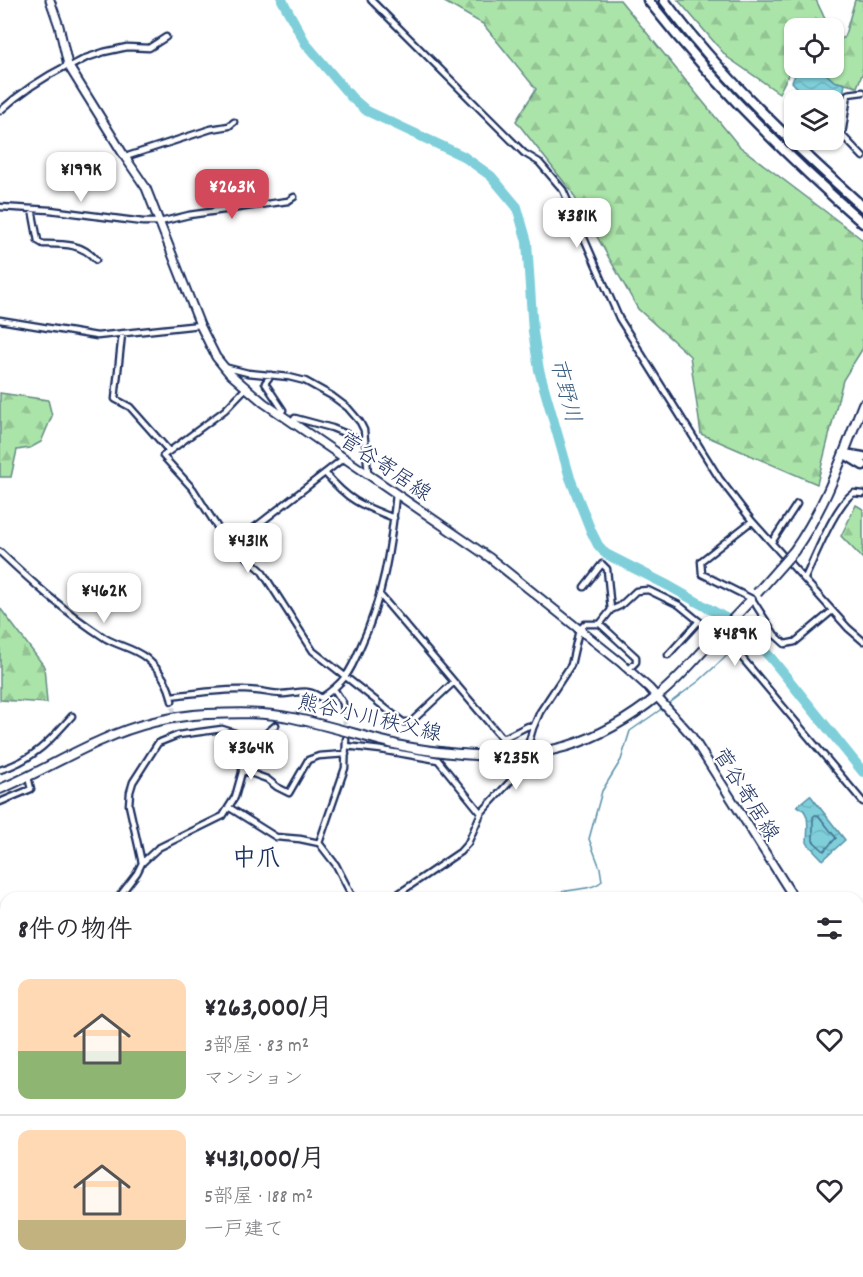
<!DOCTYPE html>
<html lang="ja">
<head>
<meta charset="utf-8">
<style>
  body { margin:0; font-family:Dekko,"Klee One",sans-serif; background:#f2f2f3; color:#2b2b33; height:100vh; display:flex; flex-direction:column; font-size:22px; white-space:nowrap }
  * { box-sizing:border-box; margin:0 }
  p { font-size:20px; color:#7c7c81 }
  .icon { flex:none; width:33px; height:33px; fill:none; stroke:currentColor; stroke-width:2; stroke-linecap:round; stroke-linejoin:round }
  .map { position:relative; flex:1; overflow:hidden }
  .side { position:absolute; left:0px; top:892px; width:864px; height:386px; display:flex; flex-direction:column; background:#fff; border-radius:18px 18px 0 0; box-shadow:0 2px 4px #0004 }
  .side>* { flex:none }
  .tools { position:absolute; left:784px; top:18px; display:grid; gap:12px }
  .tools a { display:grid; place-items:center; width:60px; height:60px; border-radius:12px; background:#fff; box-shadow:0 2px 4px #0004; font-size:30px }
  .price { position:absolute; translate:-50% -51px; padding:0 14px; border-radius:12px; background:#fff; color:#222; font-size:20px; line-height:39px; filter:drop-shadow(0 2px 3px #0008) }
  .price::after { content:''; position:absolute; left:50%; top:36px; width:18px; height:14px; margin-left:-9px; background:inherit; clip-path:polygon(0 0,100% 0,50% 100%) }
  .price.on { background:#d1495b; color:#fff }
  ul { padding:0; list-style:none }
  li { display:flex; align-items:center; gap:18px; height:150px; padding:0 18px }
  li+li { border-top:2px solid #e1e1e2 }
  li span { display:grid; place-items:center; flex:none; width:168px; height:120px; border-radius:12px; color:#555 }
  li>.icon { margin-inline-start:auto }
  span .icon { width:72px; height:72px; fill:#fffc; stroke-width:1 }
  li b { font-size:26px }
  h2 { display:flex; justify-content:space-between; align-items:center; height:72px; padding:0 18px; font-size:26px }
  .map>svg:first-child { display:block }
</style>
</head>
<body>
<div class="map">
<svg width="863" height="1277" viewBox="0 0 863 1277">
  <defs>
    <pattern id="forest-firs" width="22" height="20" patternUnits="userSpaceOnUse" patternTransform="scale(1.5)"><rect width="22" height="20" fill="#abe4a9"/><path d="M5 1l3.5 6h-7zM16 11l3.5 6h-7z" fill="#93c494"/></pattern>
    <pattern id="water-waves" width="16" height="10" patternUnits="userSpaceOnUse" patternTransform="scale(1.5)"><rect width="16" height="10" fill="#7fcfda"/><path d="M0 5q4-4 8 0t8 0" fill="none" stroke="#6db2be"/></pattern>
  </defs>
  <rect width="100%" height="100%" fill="#fff"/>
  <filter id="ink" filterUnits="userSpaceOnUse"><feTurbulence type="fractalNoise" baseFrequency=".0167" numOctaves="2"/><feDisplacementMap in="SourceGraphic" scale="12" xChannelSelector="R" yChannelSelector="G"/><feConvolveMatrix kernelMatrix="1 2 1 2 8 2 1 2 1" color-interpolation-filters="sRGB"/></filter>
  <g filter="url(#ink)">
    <path fill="url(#forest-firs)" stroke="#638a84" stroke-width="1.5" d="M 441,0 L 620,0 L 739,146 L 863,240 L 863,348 L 843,380 L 817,484 L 701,434 L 690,356 L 638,309 L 571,191 L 516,121 L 536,89 L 483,24 Z
      M 678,0 L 816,0 L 825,19 L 825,28 L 795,28 L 795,62 L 779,93 L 727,57 Z
      M 855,0 L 863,0 L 863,72 L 857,87 L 834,81 L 819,68 L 834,68 L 834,39 L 844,38 Z
      M 0,393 L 48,400 L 52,416 L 41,442 L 30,448 L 17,450 L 11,477 L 0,477 Z
      M 856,505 L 863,509 L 863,559 L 841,536 Z
      M 0,608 L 44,666 L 47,703 L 0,700 Z
      M 0,1041 L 6,1044 L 6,1084 L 4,1084 L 6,1095 L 6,1128 L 0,1130 Z"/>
    <path fill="url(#water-waves)" stroke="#578fa8" stroke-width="1.5" d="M 798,68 L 819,68 L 834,81 L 845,84 L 837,131 L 834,128 L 834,100 L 809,100 L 792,82 Z
      M 810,795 L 845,840 L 823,860 L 807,843 C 807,830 812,811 797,806 Z
      M 107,1272 L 232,1272 L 232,1274 L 220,1277 L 82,1277 L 82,1275 Z"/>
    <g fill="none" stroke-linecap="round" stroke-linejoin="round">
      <path stroke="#436f90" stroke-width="1.5" d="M 815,815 L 818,815 L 836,838 L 824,851 L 813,841 L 813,817 Z"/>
      <path stroke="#578fa8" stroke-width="1.5" d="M 736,648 L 749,635
        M 667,705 L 699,681 L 732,651
        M 544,898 C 561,887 589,893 602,881 L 600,868 L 589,839 L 602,791 L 621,760 L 630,731 L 663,708
        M 0,1052 L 6,1054"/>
      <path stroke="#7fcfda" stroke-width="10" d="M 282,0 L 306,44 L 352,98 L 367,111 L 463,156 L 491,176 L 517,207 L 527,242 L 533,332 L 539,370 L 570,478 L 591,531 L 598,545 L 606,554 L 669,586 L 729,620 L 749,635 L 771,658 L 863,772"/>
      <path stroke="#d1d5df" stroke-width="4.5" stroke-dasharray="4.5 2" stroke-linecap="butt" d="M 172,701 L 176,726
        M 344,713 L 346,739
        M 276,725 L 321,698"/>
      <g stroke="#1b2f5e" stroke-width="9">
        <path id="minor" d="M 371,0 L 524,153 L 539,162 L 563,190 L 619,318 L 719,478 L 752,521 L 848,628 L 863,641
          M 69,67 L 86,58 L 104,52 L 127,47 L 149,48 L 166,37
          M 863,92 L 848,94 L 842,135 L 863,157
          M 0,111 C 21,92 42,78 68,65
          M 125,157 L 211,129 L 229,126 L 234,122
          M 0,207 L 50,210 L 143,222 L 160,222 L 189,215 L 288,201 L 294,197
          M 32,209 L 38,241 L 43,244 C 63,244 82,243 96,260
          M 0,320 L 97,336 L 200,325
          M 122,334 L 115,399 L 130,407 L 169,451
          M 224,367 L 248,373 L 289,377 L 305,381 L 332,396 L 348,408 L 360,422 L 364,430 L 368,473
          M 271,375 L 265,383 L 283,410 L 280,414
          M 246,388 L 225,410 L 163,456 L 193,489 L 223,536 L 261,570 L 313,651 L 403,722 L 411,722 L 454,682
          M 292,423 L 295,418 L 332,428 L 364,441
          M 325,473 C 349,501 360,505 394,518
          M 752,521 L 701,561 L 702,574 L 752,599 L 775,635 L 785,644 L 795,642 L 832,611
          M 772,542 L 797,504
          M 232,545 L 344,458
          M 0,552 C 33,583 66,613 105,638 C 118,646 134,648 146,658 C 160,670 169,684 172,701
          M 805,578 C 814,559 837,501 854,493 L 863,494
          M 584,587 L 602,564 L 607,569 L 611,610
          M 380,595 L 501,737 L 506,737 L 528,726 L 533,728
          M 600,624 L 636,657 L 636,662 L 628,670
          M 668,655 L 699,621
          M 334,689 L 343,703 L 344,713
          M 171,696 C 195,693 220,689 245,690 C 257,690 269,693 281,694 C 297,694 307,687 321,698 C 330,692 338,686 345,677 C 352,668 356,658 360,648 C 383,599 391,547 396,494
          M 346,746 L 381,750 L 438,760 L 481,813
          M 0,770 C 33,760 50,741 72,716
          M 242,770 L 267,779 L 277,787 L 289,793 L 308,760 L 319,756 L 346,754
          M 0,802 L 31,789 L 28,777
          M 230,808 L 276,837 L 300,839 L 319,843 L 336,865 L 353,898
          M 319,843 L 345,768 L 346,739
          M 142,863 L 129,805 L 130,792 L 133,782 L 158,743 L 178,735 L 222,729 L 235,733 L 253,745
          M 118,898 L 137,873 L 142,863 L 158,848 L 223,816 L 235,797 L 246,758 L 253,745 L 276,725
          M 392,898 L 460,852 L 468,843 L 481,813 L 516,775 L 523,762 L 533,728 L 540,712 L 571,665 L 579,630 L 585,624 L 600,624 L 611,610 L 620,606 L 636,591 L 648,590 L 679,605 L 738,653 L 863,802
          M 858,944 L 863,940
          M 858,997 L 863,1007
          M 858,1116 L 863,1119
          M 0,1137 L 6,1134
          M 858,1231 L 863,1223
          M 0,1240 L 4,1230
          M 22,1272 L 24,1277
          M 57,1272 L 59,1277
          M 382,1272 L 383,1277
          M 412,1272 L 413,1277
          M 353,1277 L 372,1272
          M 506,1277 L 507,1272
          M 718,1277 L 720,1272
          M 745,1277 L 748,1272
          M 773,1277 L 776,1272
          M 829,1277 L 832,1272"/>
      </g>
      <g stroke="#1b2f5e" stroke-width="10">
        <path id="tertiary" d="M 0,938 L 6,938
          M 858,1168 L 863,1163
          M 652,1272 L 662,1277
          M 280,1277 L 296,1272
          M 799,1277 L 802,1272"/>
      </g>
      <g stroke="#1b2f5e" stroke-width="11">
        <path id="secondary" d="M 50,0 L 59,26 L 68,65 L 125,157 L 146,188 L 200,325 L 216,357 L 229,373 L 264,403 L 490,558 L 620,662 L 649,688 L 691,735 L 794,898
          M 858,987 L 863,993"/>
      </g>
      <g stroke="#1b2f5e" stroke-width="12">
        <path id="primary" d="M 794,551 C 828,502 841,459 863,404
          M 0,789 C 35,775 67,755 102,740 C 135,725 171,716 207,714 C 235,713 266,712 293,718 C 327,725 361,736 394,744 C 416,750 439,752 461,754 C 542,761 596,746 659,695 C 679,679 696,658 713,640"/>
      </g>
      <g stroke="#1b2f5e" stroke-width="13">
        <path id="motorway" d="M 648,0 C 712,81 785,155 863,223
          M 664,0 C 721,77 792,143 863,207
          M 845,454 L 863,465
          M 845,454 L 863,457"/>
      </g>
      <use href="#minor" stroke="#fff" stroke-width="4.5"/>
      <use href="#tertiary" stroke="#fff" stroke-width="6"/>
      <use href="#secondary" stroke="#fff" stroke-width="7"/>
      <use href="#primary" stroke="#fff" stroke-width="8"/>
      <use href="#motorway" stroke="#fff" stroke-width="8"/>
      <g stroke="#1b2f5e" stroke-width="12" stroke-linecap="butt">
        <path id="primary-bridge" d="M 757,593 L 794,551
          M 713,640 L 748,603"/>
      </g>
      <use href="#primary-bridge" stroke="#fff" stroke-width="8"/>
    </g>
  </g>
  <g text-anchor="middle" stroke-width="4.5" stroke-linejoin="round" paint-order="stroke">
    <g font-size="21" fill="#1b2f5e" stroke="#fff">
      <text transform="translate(386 466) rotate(34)" y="7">菅谷寄居線</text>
      <text transform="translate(370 717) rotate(13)" y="7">熊谷小川秩父線</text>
      <text transform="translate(747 794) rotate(58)" y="7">菅谷寄居線</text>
    </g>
    <g font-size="22" font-style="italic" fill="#395f83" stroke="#fff">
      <text transform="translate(567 390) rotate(76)" y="8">市野川</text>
    </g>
    <g font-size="24" font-weight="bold" fill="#1b2f5e" stroke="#fff">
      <text x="256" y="865">中爪</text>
    </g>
  </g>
</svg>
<div class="tools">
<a><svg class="icon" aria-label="locate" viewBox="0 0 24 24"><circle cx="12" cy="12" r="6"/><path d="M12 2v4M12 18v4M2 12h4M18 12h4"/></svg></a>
<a><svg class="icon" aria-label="layers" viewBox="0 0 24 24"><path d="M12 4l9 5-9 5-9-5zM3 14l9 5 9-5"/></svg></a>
</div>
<b class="price" style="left:81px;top:203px">¥199K</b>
<b class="price on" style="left:232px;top:220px">¥263K</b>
<b class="price" style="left:577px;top:249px">¥381K</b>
<b class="price" style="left:248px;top:574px">¥431K</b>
<b class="price" style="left:104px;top:624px">¥462K</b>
<b class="price" style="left:735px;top:667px">¥489K</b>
<b class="price" style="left:251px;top:781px">¥364K</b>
<b class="price" style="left:516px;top:791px">¥235K</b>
<section class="side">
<h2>8件の物件<svg class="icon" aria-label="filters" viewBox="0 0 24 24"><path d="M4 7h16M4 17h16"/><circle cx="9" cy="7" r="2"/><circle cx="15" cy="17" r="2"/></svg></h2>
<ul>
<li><span style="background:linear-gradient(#ffd9b3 60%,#8fb573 0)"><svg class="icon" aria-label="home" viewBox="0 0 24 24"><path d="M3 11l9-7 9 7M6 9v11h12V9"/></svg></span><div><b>¥263,000/月</b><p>3部屋 · 83 m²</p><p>マンション</p></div><svg class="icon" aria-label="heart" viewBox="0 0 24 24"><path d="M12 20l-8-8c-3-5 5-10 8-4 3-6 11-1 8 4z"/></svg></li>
<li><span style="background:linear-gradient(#ffd9b3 75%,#c2b280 0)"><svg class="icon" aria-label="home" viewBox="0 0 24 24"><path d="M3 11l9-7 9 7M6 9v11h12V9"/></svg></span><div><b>¥431,000/月</b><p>5部屋 · 188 m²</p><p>一戸建て</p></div><svg class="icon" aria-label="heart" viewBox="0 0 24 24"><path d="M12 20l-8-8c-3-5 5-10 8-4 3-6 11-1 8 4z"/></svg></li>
</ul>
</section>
</div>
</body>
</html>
